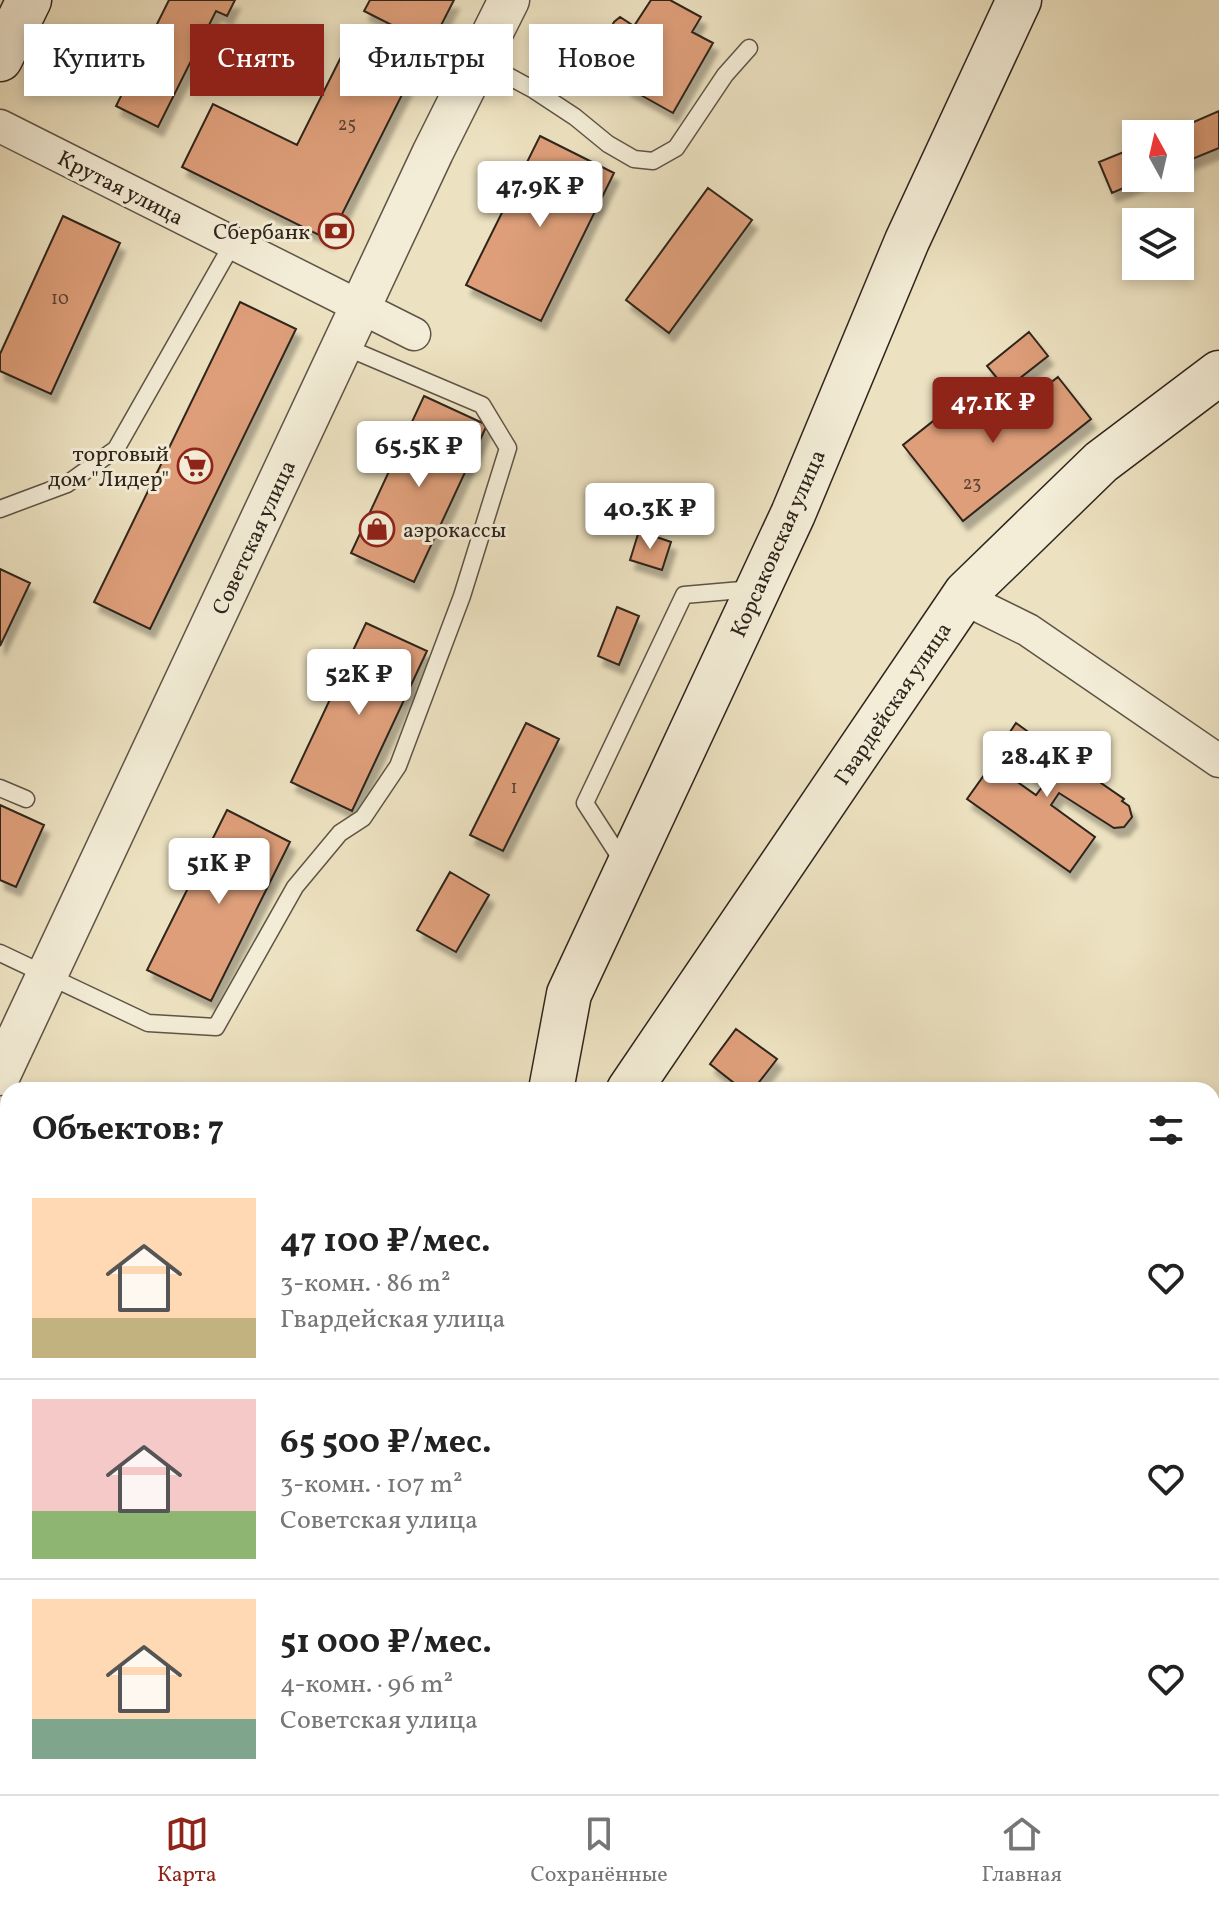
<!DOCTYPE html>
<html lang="ru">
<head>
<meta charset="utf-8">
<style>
  body { margin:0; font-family:Vollkorn,serif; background:#f6f6f6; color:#222; height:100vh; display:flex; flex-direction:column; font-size:30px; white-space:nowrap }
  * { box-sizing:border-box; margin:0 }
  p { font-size:26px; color:#767676 }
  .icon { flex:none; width:44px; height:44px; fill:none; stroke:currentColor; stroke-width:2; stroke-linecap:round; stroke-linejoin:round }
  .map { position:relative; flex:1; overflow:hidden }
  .sheet { position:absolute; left:0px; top:1082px; width:1220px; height:712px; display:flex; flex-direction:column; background:#fff; border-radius:24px 24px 0 0; box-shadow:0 4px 12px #0003 }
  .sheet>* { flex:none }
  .top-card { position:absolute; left:24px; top:24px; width:800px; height:72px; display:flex; gap:16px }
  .needle { width:52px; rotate:352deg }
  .tools { position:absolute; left:1122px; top:120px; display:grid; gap:16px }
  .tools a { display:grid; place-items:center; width:72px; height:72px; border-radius:0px; background:#fff; box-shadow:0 4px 12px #0003; font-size:40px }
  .price { position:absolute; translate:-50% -68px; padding:0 18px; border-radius:8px; background:#fff; color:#222; font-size:26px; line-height:52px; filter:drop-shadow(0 2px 4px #0008) }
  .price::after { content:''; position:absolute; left:50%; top:48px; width:24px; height:18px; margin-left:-12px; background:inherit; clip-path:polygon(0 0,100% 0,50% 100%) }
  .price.selected { background:#8f2418; color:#fff }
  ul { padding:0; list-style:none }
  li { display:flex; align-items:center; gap:24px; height:200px; padding:0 32px }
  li+li { border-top:2px solid #e0e0e0 }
  li span { display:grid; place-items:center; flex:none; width:224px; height:160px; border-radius:0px; color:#555 }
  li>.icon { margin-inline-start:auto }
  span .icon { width:96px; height:96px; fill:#fffc; stroke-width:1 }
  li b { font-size:34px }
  h2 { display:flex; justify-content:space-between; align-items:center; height:96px; padding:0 32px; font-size:34px }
  .tag { padding:0 28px; border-radius:0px; background:#fff; box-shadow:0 4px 12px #0003; font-size:28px; line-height:72px }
  .tag.selected { background:#8f2418; color:#fff }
  .tab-bar { display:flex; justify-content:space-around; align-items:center; height:112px; border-top:2px solid #e0e0e0; background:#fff; font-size:22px; color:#767676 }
  .tab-bar a { display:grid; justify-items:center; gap:4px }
  .tab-bar .selected { color:#8f2418 }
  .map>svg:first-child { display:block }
</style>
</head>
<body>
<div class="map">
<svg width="1219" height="1794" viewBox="0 0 1219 1794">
  <defs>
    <filter id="shadow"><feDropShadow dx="5" dy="9" stdDeviation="2" flood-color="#0004"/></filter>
  </defs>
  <rect width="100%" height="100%" fill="#ece1c0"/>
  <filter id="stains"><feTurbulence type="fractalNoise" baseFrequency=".0025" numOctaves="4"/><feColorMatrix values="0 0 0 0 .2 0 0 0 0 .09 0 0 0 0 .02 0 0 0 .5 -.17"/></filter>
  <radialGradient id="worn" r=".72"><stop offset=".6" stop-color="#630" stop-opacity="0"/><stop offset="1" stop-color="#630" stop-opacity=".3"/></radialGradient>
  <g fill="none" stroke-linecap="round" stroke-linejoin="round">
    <path stroke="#9dbbbd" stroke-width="62" d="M 1212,1145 L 1219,1135
      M 759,1794 L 764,1786"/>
  </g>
  <path fill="#dd9e79" stroke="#2f251d" stroke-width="2" filter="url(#shadow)" d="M 169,0 L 235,0 L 227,16 L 216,11 L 158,127 L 116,106 Z
    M 370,0 L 454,0 L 431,45 L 364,11 Z
    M 651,0 L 670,0 L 701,17 L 692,32 L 713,43 L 673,113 L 630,89 L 621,81 L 609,67 L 604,50 L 607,35 L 614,22 L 620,17 L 634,26 Z
    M 356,27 L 420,59 L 329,240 L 182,167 L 213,104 L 297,145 Z
    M 1219,111 L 1219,148 L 1180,164 L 1180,134 L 1166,134 Z
    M 540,136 L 614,173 L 541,321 L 466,285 Z
    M 1136,147 L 1136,178 L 1147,178 L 1112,193 L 1099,162 Z
    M 708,188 L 752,220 L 669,333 L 626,300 Z
    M 63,216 L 120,243 L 51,394 L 0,371 L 0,354 Z
    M 240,302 L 296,329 L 150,629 L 94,602 Z
    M 1029,332 L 1048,356 L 1006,389 L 987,366 Z
    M 1058,377 L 1091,419 L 963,521 L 903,445 L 966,395 L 993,428 Z
    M 424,396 L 487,425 L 414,582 L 351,553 Z
    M 639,531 L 671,542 L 662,570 L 630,560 Z
    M 0,569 L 30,583 L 0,646 Z
    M 617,607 L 639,616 L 619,665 L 598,656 Z
    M 366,623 L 427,651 L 352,811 L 291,782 Z
    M 526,723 L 559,739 L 503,851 L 470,835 Z
    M 1016,723 L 1063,757 L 1067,751 L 1082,762 L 1078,767 L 1124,799 L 1122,801 L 1129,806 L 1132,817 L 1124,827 L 1114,828 L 1059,793 L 1051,805 L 1095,837 L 1070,872 L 967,799 L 992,764 L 1036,795 L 1045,783 L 998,750 Z
    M 0,805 L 44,825 L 16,887 L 0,880 Z
    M 227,810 L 290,842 L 211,1001 L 147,970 Z
    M 450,872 L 489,895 L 456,952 L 417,930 Z
    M 736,1029 L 777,1059 L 753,1090 L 743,1090 L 710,1064 Z
    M 8,1255 L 8,1303 L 0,1299 L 0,1272 Z
    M 1219,1307 L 1219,1437 L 1212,1447 L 1212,1317 Z
    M 1219,1574 L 1219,1794 L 1066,1794 L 1072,1786 L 1212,1786 L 1212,1584 Z
    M 225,1786 L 317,1786 L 312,1794 L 219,1794 Z
    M 882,1786 L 980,1786 L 974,1794 L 876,1794 Z"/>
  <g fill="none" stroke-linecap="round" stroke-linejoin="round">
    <g stroke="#5e5446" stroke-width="19">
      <path id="service" d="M 479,60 L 534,90 L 575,117 L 608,144 L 634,159 L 653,161 L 676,148 L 725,75 L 749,48
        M 0,509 L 67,484 L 116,449 L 233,243
        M 0,788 L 26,799
        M 625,865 L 585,803 L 684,595 L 753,589
        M 0,953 L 148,1023 L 216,1027 L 295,887 L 340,833 L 363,818 L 398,766 L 462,596 L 508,448 L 482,405 L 343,346"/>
    </g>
    <g stroke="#5e5446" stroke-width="35">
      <path id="minor" d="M 0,126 L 414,334
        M 963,598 L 1028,630 L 1219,761"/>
    </g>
    <g stroke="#5e5446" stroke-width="43">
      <path id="tertiary" d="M 0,1075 L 433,152 L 509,0"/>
    </g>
    <g stroke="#2f251d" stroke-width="47">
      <path id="secondary" d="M 0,59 L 29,0
        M 551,1090 L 569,994 L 793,514 L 907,241 L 1019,0
        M 629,1090 L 966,593 L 1101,462 L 1219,373
        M 135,1794 L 141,1786"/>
    </g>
    <use href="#service" stroke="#f3ecd6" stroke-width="16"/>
    <use href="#minor" stroke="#f3ecd6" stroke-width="32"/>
    <use href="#tertiary" stroke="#f3ecd6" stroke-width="40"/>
    <use href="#secondary" stroke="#f3ecd6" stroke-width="44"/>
  </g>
  <defs>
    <g id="bank-ring" transform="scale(1.8)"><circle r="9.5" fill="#f3ecd6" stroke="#8f2418" stroke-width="1.5"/><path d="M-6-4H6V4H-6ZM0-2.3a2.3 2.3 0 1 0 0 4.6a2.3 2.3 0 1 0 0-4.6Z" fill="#8f2418"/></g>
    <g id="supermarket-ring" transform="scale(1.8)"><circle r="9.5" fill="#f3ecd6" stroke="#8f2418" stroke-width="1.5"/><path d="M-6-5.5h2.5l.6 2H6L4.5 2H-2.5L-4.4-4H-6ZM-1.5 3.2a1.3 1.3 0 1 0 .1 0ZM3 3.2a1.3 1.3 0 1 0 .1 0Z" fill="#8f2418"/></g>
    <g id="shop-ring" transform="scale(1.8)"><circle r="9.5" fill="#f3ecd6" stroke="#8f2418" stroke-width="1.5"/><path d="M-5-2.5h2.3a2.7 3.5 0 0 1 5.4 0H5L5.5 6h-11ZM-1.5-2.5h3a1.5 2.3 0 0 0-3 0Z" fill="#8f2418"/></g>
  </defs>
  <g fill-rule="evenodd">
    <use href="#bank-ring" x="336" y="231"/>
    <use href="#supermarket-ring" x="195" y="466"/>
    <use href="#shop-ring" x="377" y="529"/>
  </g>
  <g text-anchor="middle" stroke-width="6" stroke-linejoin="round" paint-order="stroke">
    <g font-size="18" fill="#5a4334">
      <text x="347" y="130">25</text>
      <text x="60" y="304">10</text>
      <text x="972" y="489">23</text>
      <text x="514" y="793">1</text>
    </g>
    <g font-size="22" fill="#2f251d" stroke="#f3ecd6">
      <text transform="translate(121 187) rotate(27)" y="8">Крутая улица</text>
      <text transform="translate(253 537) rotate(-65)" y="8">Советская улица</text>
      <text transform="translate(777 543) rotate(-66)" y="8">Корсаковская улица</text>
      <text transform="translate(892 703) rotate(-56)" y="8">Гвардейская улица</text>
    </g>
    <g font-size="22" fill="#2f251d" stroke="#f3ecd6" text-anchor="end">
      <text x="310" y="239">Сбербанк</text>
      <text x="169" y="461">торговый<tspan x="169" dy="25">дом "Лидер"</tspan></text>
      <text x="403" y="537" text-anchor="start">аэрокассы</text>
    </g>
  </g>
  <rect width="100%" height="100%" filter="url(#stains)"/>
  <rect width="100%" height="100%" fill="url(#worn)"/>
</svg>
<div class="tools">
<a><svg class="needle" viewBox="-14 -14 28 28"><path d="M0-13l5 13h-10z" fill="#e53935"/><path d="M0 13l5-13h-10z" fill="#767676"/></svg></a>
<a><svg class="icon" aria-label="layers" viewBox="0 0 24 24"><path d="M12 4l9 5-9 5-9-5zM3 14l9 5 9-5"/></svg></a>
</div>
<b class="price" style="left:540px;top:229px">47.9K ₽</b>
<b class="price selected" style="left:993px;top:445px">47.1K ₽</b>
<b class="price" style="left:419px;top:489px">65.5K ₽</b>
<b class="price" style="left:650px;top:551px">40.3K ₽</b>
<b class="price" style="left:359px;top:717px">52K ₽</b>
<b class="price" style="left:1047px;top:799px">28.4K ₽</b>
<b class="price" style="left:219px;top:906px">51K ₽</b>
<div class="top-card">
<a class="tag">Купить</a>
<a class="tag selected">Снять</a>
<a class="tag">Фильтры</a>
<a class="tag">Новое</a>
</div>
<section class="sheet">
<h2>Объектов: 7<svg class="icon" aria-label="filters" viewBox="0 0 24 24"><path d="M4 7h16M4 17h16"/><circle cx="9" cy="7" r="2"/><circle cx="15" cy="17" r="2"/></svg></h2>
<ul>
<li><span style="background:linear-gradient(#ffd9b3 75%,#c2b280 0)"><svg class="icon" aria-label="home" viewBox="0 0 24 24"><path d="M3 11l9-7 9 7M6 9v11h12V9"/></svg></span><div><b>47 100 ₽/мес.</b><p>3-комн. · 86 m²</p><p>Гвардейская улица</p></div><svg class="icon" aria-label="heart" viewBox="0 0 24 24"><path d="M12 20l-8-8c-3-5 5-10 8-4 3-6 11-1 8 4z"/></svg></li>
<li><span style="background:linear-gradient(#f6c9c9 70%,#8fb573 0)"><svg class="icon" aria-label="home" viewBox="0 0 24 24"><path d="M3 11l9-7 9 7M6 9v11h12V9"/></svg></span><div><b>65 500 ₽/мес.</b><p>3-комн. · 107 m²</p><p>Советская улица</p></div><svg class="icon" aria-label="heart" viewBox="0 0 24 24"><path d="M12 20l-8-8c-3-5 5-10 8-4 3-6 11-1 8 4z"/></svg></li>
<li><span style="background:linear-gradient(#ffd9b3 75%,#7fa58c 0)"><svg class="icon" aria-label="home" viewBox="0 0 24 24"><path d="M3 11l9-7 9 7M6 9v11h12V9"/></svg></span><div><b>51 000 ₽/мес.</b><p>4-комн. · 96 m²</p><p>Советская улица</p></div><svg class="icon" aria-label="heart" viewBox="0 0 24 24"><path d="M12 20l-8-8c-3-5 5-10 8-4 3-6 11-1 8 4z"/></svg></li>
</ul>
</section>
</div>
<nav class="tab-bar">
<a class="selected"><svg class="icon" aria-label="map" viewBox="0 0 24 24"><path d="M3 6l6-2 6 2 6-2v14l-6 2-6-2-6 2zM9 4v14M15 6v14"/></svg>Карта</a>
<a><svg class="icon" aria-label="saved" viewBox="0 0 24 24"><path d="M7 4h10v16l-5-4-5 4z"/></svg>Сохранённые</a>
<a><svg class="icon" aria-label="home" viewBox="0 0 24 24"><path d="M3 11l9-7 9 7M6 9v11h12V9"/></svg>Главная</a>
</nav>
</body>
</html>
